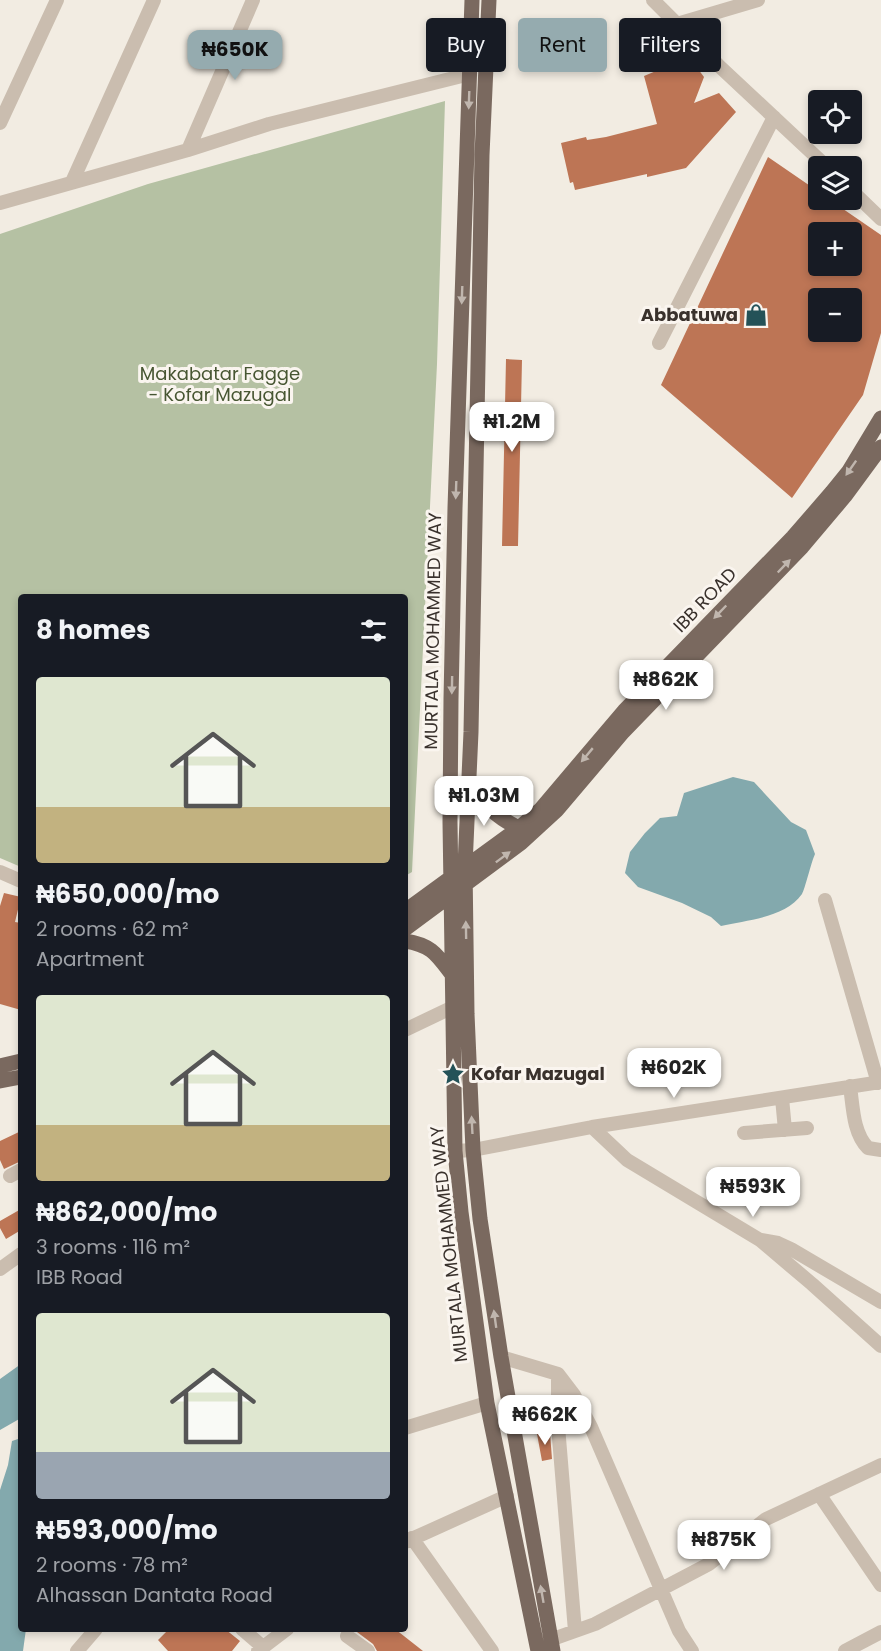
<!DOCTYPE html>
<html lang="en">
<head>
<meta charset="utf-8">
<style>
  body { margin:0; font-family:Poppins,sans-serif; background:#242831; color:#f1f3f6; height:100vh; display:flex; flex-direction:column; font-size:22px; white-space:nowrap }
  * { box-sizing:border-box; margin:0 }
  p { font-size:20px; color:#9ea1a6 }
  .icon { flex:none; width:33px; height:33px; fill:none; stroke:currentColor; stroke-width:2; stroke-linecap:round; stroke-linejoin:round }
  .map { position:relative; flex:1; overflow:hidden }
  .drawer { position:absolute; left:18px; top:594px; width:390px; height:1038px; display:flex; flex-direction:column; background:#171b24; border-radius:6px; box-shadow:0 3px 9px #0003 }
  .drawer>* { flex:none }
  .hud { position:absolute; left:426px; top:18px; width:364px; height:54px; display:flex; gap:12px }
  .tools { position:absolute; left:808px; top:90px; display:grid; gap:12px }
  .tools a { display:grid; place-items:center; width:54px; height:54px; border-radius:6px; background:#171b24; box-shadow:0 3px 9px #0003; font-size:30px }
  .price { position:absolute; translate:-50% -51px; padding:0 14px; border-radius:12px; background:#fff; color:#222; font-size:20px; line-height:39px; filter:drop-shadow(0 2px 3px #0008) }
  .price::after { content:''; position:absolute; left:50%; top:36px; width:18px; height:14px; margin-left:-9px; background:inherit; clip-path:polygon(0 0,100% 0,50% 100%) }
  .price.selected { background:#95abaf; color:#111 }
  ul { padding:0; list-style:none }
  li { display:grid; align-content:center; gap:12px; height:318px; padding:0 18px }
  li span { display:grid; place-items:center; height:186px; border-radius:6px; color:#555 }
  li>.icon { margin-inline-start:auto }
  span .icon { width:108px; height:108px; fill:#fffc; stroke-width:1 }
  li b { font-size:26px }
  h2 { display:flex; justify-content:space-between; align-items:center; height:72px; padding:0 18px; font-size:26px }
  .chip { padding:0 21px; border-radius:6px; background:#171b24; box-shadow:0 3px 9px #0003; font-size:21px; line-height:54px }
  .chip.selected { background:#95abaf; color:#111 }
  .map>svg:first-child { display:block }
</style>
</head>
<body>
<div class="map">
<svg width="881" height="1651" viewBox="0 0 881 1651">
  <rect width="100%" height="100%" fill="#f2ece2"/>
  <path fill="#b5c1a3" d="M 445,101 L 437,364 L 412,872 L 405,876 L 405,597 L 21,597 L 21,867 L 0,858 L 0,234 L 148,184 Z"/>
  <path fill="#83a9ad" d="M 733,777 L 754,782 L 791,822 L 806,830 L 815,854 C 811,863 805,889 802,894 C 785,918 747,920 721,926 L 711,917 L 682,903 L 638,887 L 625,873 L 630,852 L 645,833 L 660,818 L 677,816 L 684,793 Z
    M 21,1364 L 21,1418 L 0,1430 L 0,1379 Z
    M 21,1438 L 21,1629 L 26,1629 L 23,1651 L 0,1651 L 0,1490 L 8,1465 L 12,1441 Z"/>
  <path fill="#bd7555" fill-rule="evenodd" d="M 686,53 L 704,77 L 694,103 L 719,93 L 736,112 L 686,168 L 647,177 L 647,174 L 575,190 L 573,182 L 570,183 L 561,143 L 586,137 L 587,140 L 606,137 L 657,124 L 644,76 L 668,66 Z
    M 768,157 L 819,192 L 819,200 L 830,200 L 881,235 L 881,333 L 863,395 L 792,498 L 661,385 ZM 819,232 L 852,232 L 852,266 L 819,266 ZM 819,298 L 852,298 L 852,332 L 819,332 Z
    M 506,359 L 522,360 L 518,546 L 502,546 Z
    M 4,893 L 21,897 L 15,922 L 21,923 L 19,939 L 21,939 L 21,1010 L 0,1004 L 0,906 Z
    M 21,1131 L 21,1161 L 4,1169 L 0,1160 L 0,1141 Z
    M 21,1209 L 21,1230 L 6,1239 L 0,1228 L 0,1221 Z
    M 550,1433 L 552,1459 L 542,1461 L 537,1434 Z
    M 169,1629 L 225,1629 L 240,1641 L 232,1651 L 168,1651 L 158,1640 Z
    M 353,1629 L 395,1629 L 423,1651 L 377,1651 L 373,1644 Z"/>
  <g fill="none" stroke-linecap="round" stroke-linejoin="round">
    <path stroke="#cabdaf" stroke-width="14" d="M 653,0 L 718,65 L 826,166
      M 677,24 L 758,0
      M 0,123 L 57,0
      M 188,150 L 253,0
      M 72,182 L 154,0
      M 852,191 L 881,219
      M 0,203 L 188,150 L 269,124 L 470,74
      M 659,343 L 774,117
      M 0,872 L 21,881
      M 825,900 L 878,1083
      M 405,1030 L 453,1007
      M 850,1086 C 853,1107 853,1133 868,1148 L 881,1150
      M 782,1098 L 785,1130
      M 592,1127 L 627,1160 L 760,1240 L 812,1284 L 881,1346
      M 744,1133 L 807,1128
      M 455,1151 L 473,1150 L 592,1127 L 881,1082
      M 10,1176 L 21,1170
      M 761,1240 L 778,1243 L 791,1249 L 881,1302
      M 0,1269 L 21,1254
      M 501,1357 L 558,1374 L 574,1395 L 591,1427 L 679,1631 L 692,1651
      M 558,1374 L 558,1426 L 575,1631
      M 405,1428 L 487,1403
      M 819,1494 L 881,1585
      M 412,1538 L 492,1651
      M 405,1542 L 507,1496
      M 242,1629 L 263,1647
      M 347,1636 L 368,1651
      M 550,1640 L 595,1624 L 709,1564 L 766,1519 L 881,1465
      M 77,1651 L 96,1629
      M 258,1651 L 287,1629
      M 845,1651 L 881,1632"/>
    <path stroke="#7a695f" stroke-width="15" d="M 472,0 L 455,508 L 451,699 L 450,822 L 455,1151 L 461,1212 L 487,1403 L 538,1651
      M 489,0 L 482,155 L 471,732 L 465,866 L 467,1014 L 473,1150 L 480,1219 L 501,1357 L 553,1651
      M 469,785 C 484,804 497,818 519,828
      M 405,911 L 519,828 L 540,810 L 624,711 L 793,537 L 832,492 L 849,471 L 881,418
      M 405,929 L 521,843 L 557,810 L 623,732 L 802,547 L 845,496 L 881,447
      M 405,941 C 432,945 437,955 453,976
      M 0,1066 L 21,1061
      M 0,1081 L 21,1077"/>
  </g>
  <defs><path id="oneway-solid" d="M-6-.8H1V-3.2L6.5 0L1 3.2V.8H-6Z" transform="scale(1.5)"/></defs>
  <g fill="#c0b6ae">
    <use href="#oneway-solid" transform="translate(469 100) rotate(92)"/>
    <use href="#oneway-solid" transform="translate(462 295) rotate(92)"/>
    <use href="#oneway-solid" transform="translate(851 468) rotate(125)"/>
    <use href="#oneway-solid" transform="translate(456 490) rotate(92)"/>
    <use href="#oneway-solid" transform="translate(784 566) rotate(-46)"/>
    <use href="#oneway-solid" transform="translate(720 612) rotate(134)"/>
    <use href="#oneway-solid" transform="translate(452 685) rotate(91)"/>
    <use href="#oneway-solid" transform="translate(587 755) rotate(130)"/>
    <use href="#oneway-solid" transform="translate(503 857) rotate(-37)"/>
    <use href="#oneway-solid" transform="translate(466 930) rotate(-91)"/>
    <use href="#oneway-solid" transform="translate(472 1125) rotate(-93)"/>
    <use href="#oneway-solid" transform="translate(495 1319) rotate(-98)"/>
    <use href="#oneway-solid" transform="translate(542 1594) rotate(-100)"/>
  </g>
  <defs>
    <g id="shop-bare" transform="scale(1.8)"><path d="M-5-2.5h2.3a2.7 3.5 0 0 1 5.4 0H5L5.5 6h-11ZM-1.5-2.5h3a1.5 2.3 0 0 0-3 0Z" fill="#245258" stroke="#faf5ef" stroke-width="2.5" paint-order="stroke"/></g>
    <g id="sight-bare" transform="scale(1.8)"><path d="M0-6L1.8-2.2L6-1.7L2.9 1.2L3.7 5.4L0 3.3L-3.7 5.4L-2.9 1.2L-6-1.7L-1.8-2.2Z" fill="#245258" stroke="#faf5ef" stroke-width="2.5" paint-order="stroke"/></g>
  </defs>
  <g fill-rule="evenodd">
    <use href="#shop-bare" x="756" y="315"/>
    <use href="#sight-bare" x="453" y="1074"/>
  </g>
  <g text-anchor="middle" stroke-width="6" stroke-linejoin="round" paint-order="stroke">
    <g font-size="18" font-weight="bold" fill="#39312c" stroke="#faf5ef" text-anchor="end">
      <text x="738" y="321">Abbatuwa</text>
      <text x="471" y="1080" text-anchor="start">Kofar Mazugal</text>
    </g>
    <g font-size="18" fill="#475632" stroke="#faf5ef">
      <text x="220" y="380">Makabatar Fagge<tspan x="220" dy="21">- Kofar Mazugal</tspan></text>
    </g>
    <g font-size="18" fill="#39312c" stroke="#faf5ef">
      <text transform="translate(705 600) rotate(-46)" y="6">IBB ROAD</text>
      <text transform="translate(433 631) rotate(-89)" y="6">MURTALA MOHAMMED WAY</text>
      <text transform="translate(449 1244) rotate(-96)" y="6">MURTALA MOHAMMED WAY</text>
    </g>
  </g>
</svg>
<div class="tools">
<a><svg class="icon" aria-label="locate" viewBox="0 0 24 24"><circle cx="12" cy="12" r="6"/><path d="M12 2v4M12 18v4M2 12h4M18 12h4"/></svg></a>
<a><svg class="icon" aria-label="layers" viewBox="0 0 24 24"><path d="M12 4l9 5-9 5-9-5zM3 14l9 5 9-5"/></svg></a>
<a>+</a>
<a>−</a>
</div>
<b class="price selected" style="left:235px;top:81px">₦650K</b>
<b class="price" style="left:512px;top:453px">₦1.2M</b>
<b class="price" style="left:666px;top:711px">₦862K</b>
<b class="price" style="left:484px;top:827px">₦1.03M</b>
<b class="price" style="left:674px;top:1099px">₦602K</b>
<b class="price" style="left:753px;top:1218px">₦593K</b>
<b class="price" style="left:545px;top:1446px">₦662K</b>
<b class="price" style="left:724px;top:1571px">₦875K</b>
<div class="hud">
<a class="chip">Buy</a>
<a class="chip selected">Rent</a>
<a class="chip">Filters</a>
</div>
<section class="drawer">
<h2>8 homes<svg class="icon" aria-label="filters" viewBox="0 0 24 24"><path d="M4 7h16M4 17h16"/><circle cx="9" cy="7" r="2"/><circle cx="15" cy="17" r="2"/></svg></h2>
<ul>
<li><span style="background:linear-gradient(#dfe7d0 70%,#c2b280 0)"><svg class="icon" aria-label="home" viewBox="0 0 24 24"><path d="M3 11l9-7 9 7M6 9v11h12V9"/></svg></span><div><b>₦650,000/mo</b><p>2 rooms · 62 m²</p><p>Apartment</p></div></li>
<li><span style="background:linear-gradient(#dfe7d0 70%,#c2b280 0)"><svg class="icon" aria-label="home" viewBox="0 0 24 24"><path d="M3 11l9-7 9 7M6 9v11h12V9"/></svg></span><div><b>₦862,000/mo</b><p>3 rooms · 116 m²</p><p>IBB Road</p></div></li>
<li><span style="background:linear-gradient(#dfe7d0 75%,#9aa5b1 0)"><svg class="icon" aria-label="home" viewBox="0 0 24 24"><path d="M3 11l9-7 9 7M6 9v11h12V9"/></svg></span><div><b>₦593,000/mo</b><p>2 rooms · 78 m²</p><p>Alhassan Dantata Road</p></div></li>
</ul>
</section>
</div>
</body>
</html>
